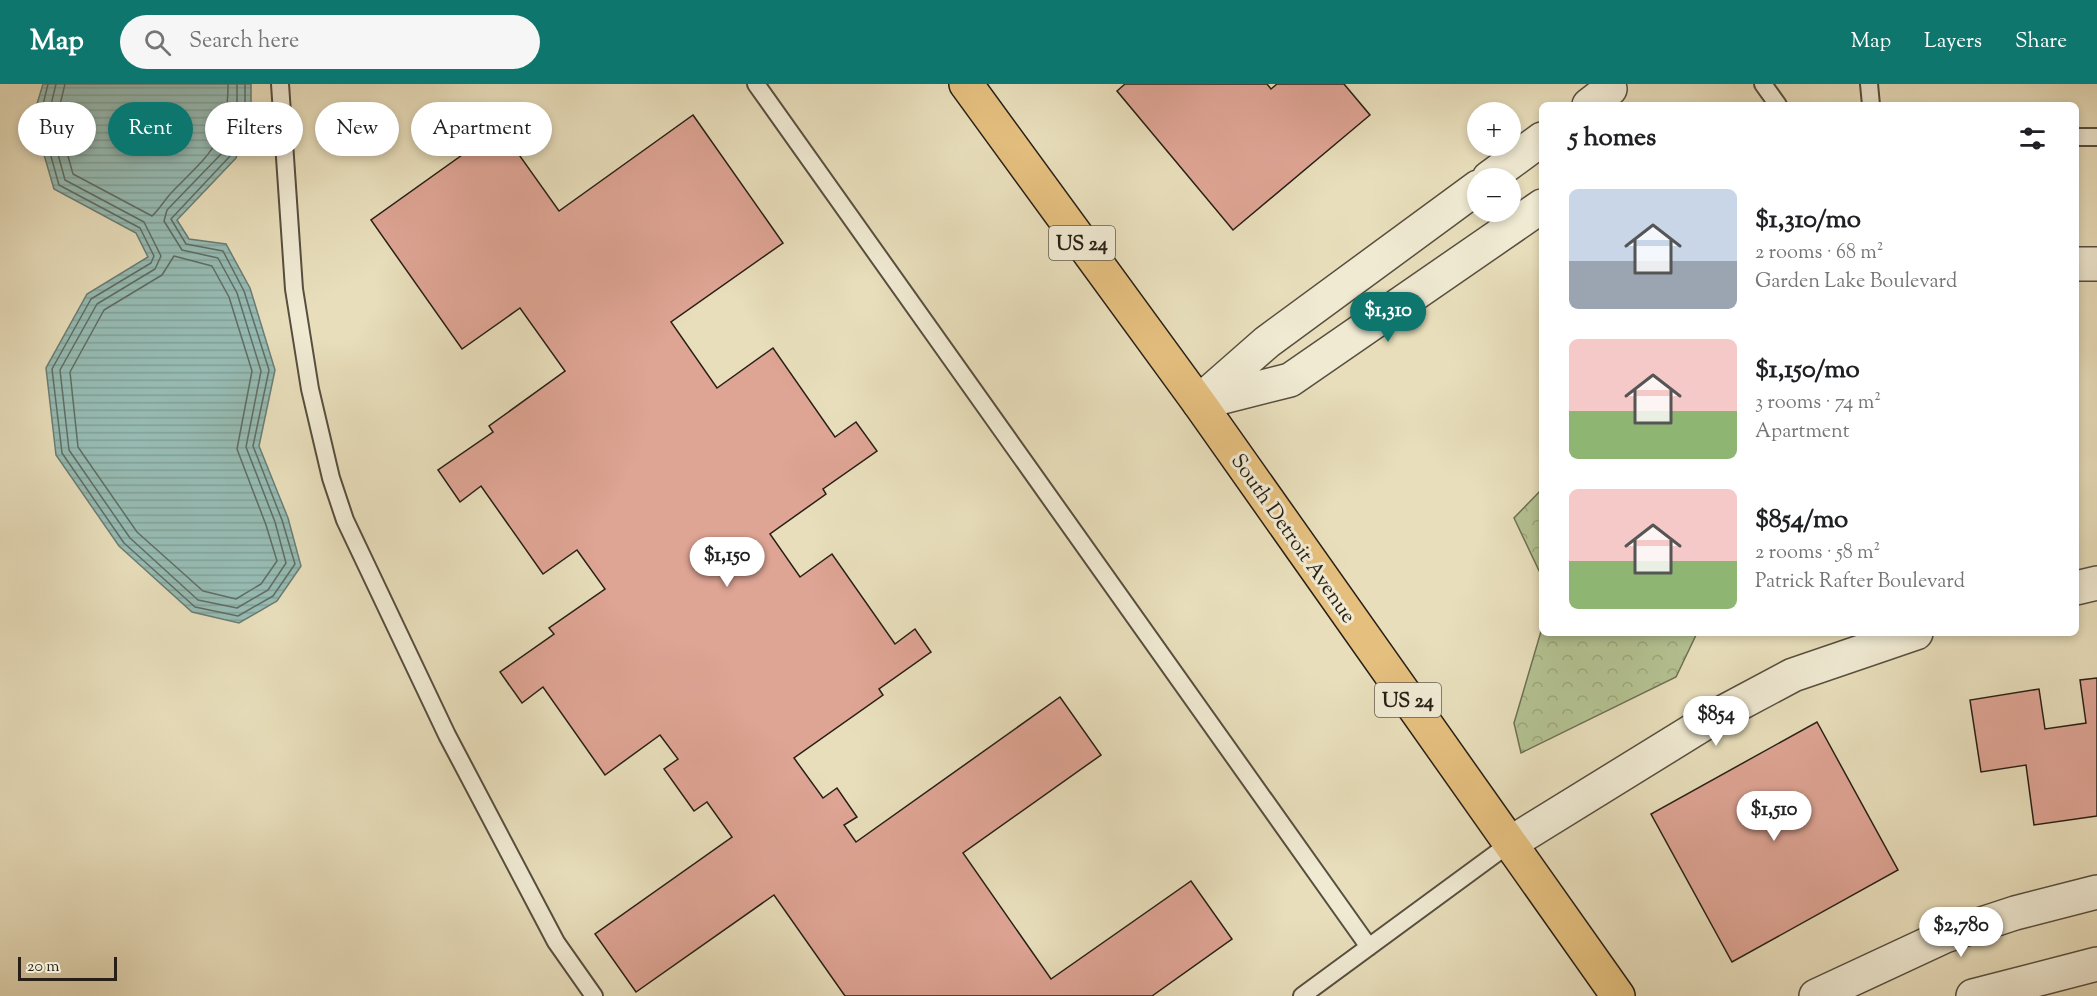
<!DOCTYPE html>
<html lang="en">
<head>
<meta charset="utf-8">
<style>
  body { margin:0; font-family:"Sorts Mill Goudy",serif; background:#f6f6f6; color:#202124; height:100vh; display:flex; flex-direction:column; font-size:22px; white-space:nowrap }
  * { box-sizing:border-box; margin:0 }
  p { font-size:20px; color:#757577 }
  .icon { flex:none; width:33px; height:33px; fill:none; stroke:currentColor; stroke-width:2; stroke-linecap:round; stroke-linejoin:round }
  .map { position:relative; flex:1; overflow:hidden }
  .drawer { position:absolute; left:1539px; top:18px; width:540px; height:534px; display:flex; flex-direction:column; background:#fff; border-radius:9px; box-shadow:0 3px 9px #0003 }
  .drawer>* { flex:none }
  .guide { position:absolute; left:18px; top:18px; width:570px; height:54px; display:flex; gap:12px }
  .tools { position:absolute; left:1467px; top:18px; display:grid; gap:12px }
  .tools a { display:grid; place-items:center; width:54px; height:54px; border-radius:50%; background:#fff; box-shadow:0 3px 9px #0003; font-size:30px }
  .scale { position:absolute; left:18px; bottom:15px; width:99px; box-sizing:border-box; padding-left:6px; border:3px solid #271f16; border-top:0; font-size:16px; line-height:21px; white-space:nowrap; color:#271f16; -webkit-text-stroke:4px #f0ead3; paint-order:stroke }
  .price { position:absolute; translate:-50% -51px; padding:0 14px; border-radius:21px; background:#fff; color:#222; font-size:20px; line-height:39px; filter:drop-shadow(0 2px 3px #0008) }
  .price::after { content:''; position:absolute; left:50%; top:36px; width:18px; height:14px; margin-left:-9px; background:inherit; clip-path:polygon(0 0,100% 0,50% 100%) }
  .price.active { background:#0f766e; color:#fff }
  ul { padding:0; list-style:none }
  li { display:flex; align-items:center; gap:18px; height:150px; padding:0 30px }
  li span { display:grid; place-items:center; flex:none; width:168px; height:120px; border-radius:9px; color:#555 }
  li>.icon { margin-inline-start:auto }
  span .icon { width:72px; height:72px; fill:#fffc; stroke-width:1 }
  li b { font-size:26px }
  h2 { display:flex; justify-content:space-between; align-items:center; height:72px; padding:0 30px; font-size:26px }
  .pill { padding:0 21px; border-radius:27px; background:#fff; box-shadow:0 3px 9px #0003; font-size:21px; line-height:54px }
  .pill.active { background:#0f766e; color:#fff }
  header { display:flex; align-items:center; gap:36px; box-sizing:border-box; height:84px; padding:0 30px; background:#0f766e; color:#fff }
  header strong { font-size:28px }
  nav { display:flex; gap:33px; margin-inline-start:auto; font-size:21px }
  .search { width:420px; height:54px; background:#f6f6f6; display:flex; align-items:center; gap:15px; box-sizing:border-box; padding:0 21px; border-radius:33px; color:#757577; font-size:22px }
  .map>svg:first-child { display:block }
</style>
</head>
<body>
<header>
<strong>Map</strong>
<div class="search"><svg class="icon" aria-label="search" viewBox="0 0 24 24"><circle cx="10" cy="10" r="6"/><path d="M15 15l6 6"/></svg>Search here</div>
<nav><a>Map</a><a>Layers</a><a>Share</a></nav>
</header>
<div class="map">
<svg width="2097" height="912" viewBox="0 0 2097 912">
  <defs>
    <pattern id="forest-crowns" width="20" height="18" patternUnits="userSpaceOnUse" patternTransform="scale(1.5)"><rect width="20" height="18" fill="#b4c292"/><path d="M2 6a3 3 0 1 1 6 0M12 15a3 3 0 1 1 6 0" fill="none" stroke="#9ba67d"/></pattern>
    <pattern id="water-rules" width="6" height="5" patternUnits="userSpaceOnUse" patternTransform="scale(1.5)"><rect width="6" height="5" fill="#97bcb4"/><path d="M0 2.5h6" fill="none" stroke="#82a19a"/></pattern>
  </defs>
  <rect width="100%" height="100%" fill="#e8debb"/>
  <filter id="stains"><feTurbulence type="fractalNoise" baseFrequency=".00333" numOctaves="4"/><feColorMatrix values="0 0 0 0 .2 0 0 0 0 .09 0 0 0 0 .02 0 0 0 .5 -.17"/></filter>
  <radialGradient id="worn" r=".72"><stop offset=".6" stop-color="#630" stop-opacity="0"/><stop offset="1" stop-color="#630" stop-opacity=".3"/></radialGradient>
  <path fill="url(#forest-crowns)" stroke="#6e7054" stroke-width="1.5" d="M 1542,405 L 1542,493 L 1514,434 Z
    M 1542,544 L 1542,549 L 1697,549 L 1676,593 L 1521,669 L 1514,639 Z"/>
  <path fill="url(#water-rules)" stroke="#6a7d75" stroke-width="1.5" d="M 43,0 L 251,0 L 251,29 L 236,74 L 177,136 L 189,155 L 226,160 L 250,204 L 275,286 L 259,362 L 288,434 L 301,482 L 277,517 L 239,539 L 192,528 L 119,462 L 56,371 L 46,284 L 87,210 L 148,173 L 136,149 L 54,105 L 33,33 Z"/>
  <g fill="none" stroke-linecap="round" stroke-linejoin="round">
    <path stroke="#5f6e65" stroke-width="1.5" d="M 48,0 L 40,33 L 59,101 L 140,144 L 154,172 L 151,179 L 91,215 L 52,285 L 62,369 L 124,459 L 195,523 L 238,532 L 273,512 L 295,480 L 282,436 L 253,362 L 269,286 L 244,207 L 223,167 L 186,160 L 171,135 L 231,71 L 245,28 L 245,0
      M 56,0 L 48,33 L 65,96 L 144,138 L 161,172 L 155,185 L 97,220 L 60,286 L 69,366 L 130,454 L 198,516 L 237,524 L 268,506 L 286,479 L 275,438 L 246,363 L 261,287 L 237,209 L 218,174 L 182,166 L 164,137 L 167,126 L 224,67 L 237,27 L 237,0
      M 65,0 L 57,33 L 73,90 L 152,132 C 159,126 165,115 173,107 C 211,68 228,58 228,0
      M 174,172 L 212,182 L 229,213 L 252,287 L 237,365 L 266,441 L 277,477 L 261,500 L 236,515 L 203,507 L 137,448 L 78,363 L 70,288 L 104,226 L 162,191 Z"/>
  </g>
  <path fill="#dea494" stroke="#271f16" stroke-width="1.5" d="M 1125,0 L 1267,0 L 1271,5 L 1277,0 L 1344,0 L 1370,31 L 1233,146 L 1117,7 Z
    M 693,31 L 783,159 L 671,238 L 717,304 L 773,264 L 835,353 L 856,338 L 877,367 L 823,405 L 826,410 L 770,450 L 800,493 L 832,470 L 895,560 L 915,545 L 931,568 L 879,605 L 883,611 L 794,674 L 823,714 L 837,704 L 857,733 L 844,741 L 856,758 L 1060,613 L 1101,671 L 963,769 L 1051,895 L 1191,797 L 1232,855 L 1152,912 L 845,912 L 774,811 L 636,908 L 595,850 L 732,753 L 707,718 L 694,727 L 664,685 L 678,675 L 660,651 L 605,691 L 543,603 L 522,619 L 500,588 L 554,550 L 549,544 L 605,505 L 577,466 L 543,490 L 481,402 L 460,418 L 438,386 L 493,348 L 489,342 L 565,287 L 520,224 L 462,265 L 371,136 L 500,44 L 559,127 Z
    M 2097,594 L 2097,732 L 2034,741 L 2026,681 L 1981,688 L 1970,616 L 2039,605 L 2045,645 L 2086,639 L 2080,596 Z
    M 1817,638 L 1898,786 L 1732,878 L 1651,730 Z"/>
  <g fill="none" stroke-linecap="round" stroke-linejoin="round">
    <g stroke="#574f3f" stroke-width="20">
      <path id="lane" d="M 280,0 L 294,205 L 310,305 L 331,394 L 345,436 L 447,651 L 556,858 L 594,912
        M 756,0 L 1369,863
        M 1763,0 L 1778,21
        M 1869,0 L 1871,21
        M 2076,53 L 2097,53
        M 1302,912 L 1509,760"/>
    </g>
    <g stroke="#574f3f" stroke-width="36">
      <path id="street" d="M 1589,21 L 1610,5
        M 1489,94 L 1542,55
        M 2076,180 L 2097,180
        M 1202,315 L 1267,258 L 1478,103
        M 1199,319 L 1290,296 L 1542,122
        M 2076,504 L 2097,499
        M 1509,760 L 1718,631 L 1793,591 L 1916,549
        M 1816,912 L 1945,852 L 2015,829 L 2097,808
        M 1973,912 L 2097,880"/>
    </g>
    <g stroke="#271f16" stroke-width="36">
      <path id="primary" d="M 966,0 L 1199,319 L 1618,912"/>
    </g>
    <use href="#lane" stroke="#f0ead3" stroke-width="16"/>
    <use href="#street" stroke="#f0ead3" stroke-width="33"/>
    <use href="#primary" stroke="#e4bf7e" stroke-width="33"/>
  </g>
  <g text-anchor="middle" stroke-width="6" stroke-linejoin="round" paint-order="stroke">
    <g fill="#f0ead3" stroke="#635c4f" stroke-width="1.5">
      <rect x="1049" y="142" width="66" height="34" rx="4.5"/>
      <rect x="1375" y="599" width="66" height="34" rx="4.5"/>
    </g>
    <g font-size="20" font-weight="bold" fill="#271f16">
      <text x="1082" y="166">US 24</text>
      <text x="1408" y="623">US 24</text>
    </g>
    <g font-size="21" fill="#271f16" stroke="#f0ead3">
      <text transform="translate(1294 454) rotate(55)" y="7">South Detroit Avenue</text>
    </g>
  </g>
  <rect width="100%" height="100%" filter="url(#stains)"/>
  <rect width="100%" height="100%" fill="url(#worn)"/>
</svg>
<div class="tools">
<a>+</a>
<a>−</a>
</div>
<div class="scale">20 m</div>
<b class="price active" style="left:1388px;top:259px">$1,310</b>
<b class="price" style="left:727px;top:504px">$1,150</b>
<b class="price" style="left:1716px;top:663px">$854</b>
<b class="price" style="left:1774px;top:758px">$1,510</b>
<b class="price" style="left:1961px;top:874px">$2,780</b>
<div class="guide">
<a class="pill">Buy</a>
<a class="pill active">Rent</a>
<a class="pill">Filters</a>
<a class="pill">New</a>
<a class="pill">Apartment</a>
</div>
<section class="drawer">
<h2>5 homes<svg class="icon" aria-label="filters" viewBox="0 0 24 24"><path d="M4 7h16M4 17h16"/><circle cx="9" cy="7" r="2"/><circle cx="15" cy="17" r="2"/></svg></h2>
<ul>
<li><span style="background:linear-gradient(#c9d6e8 60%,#9aa5b1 0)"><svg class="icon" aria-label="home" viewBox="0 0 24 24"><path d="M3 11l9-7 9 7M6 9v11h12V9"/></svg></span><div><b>$1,310/mo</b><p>2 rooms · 68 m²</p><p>Garden Lake Boulevard</p></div></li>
<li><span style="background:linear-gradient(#f6c9c9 60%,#8fb573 0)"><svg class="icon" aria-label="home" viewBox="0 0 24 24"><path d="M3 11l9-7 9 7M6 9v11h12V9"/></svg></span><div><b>$1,150/mo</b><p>3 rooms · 74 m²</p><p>Apartment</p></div></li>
<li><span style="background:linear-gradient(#f6c9c9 60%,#8fb573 0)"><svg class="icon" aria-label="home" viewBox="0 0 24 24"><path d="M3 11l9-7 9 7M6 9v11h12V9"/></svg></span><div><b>$854/mo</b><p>2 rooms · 58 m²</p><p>Patrick Rafter Boulevard</p></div></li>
</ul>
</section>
</div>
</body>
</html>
